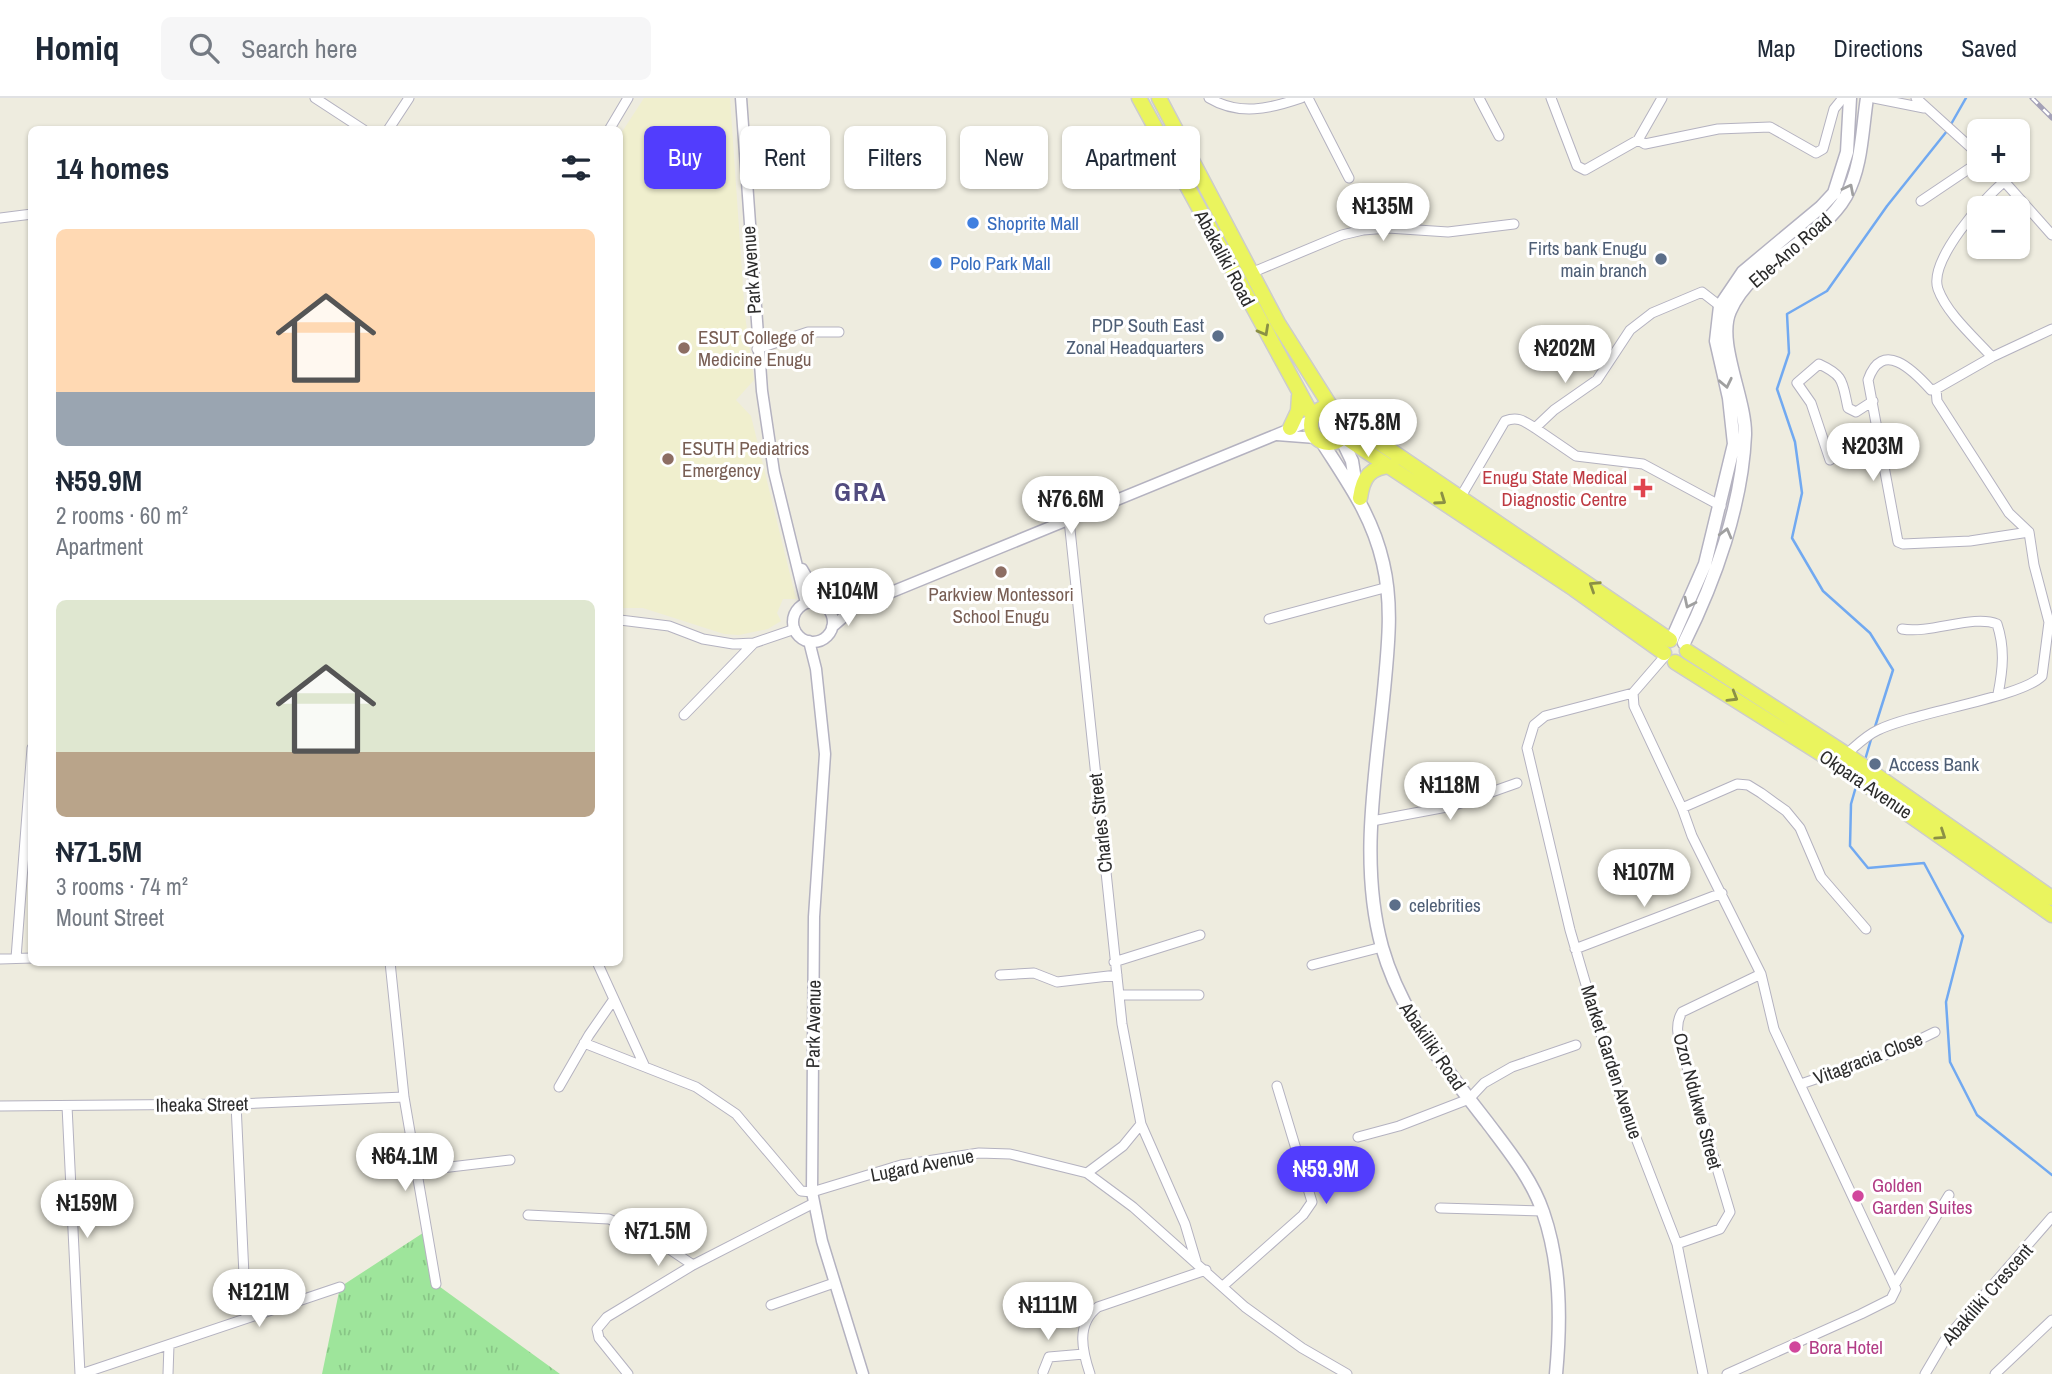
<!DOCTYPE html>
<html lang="en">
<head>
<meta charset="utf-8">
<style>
  body { margin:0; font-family:"Archivo Narrow",sans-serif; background:#f6f6f7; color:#1f2937; height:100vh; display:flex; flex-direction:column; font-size:26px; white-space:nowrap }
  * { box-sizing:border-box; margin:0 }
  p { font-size:23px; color:#747a83 }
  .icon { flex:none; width:38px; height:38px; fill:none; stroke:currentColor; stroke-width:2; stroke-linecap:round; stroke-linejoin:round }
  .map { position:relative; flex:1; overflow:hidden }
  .sheet { position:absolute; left:28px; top:28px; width:595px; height:840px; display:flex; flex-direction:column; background:#fff; border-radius:10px; box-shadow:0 2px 5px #0004 }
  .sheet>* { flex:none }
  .guide { position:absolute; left:644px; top:28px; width:665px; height:63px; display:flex; gap:14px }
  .fabs { position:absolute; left:1967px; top:21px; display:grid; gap:14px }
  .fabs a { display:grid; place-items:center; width:63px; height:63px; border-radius:10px; background:#fff; box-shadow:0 2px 5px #0004; font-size:35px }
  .price { position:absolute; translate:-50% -60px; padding:0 16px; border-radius:24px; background:#fff; color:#222; font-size:23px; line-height:46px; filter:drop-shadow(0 2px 4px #0008) }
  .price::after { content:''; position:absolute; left:50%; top:42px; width:21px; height:16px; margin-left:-10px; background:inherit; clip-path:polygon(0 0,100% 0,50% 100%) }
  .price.on { background:#523dfd; color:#fff }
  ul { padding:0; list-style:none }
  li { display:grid; align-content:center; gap:14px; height:371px; padding:0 28px }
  li span { display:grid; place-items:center; height:217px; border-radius:10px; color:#555 }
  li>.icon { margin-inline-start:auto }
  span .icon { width:126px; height:126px; fill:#fffc; stroke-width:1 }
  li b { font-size:30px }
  h2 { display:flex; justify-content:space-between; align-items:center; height:84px; padding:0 28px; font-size:30px }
  .chip { padding:0 24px; border-radius:10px; background:#fff; box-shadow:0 2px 5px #0004; font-size:24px; line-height:63px }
  .chip.on { background:#523dfd; color:#fff }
  header { display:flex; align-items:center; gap:42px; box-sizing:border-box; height:98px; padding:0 35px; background:#fff; border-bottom:2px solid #e0e1e3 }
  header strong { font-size:33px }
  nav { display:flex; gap:38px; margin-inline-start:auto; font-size:24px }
  .search { width:490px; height:63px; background:#f6f6f7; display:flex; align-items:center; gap:18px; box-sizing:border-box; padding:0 24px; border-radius:10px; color:#747a83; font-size:26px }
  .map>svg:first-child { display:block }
</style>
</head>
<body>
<header>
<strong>Homiq</strong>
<div class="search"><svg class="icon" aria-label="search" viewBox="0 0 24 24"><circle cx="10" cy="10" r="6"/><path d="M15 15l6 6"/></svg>Search here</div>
<nav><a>Map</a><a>Directions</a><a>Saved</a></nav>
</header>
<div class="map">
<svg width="2052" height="1276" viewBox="0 0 2052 1276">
  <defs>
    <pattern id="grass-tufts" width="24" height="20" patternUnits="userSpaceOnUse" patternTransform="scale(1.75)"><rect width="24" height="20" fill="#9ee59b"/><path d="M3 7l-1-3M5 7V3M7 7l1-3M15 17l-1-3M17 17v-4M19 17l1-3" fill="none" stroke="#88c586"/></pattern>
  </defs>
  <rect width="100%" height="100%" fill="#eeecdf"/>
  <path fill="#f0efce" d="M 644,0 L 730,0 L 745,217 L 754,282 L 736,302 L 751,318 L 796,501 L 783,501 L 777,515 L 781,523 L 768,531 L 739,537 L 724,536 L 643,510 L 620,510 L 620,37 Z"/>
  <path fill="url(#grass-tufts)" d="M 426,1133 L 436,1186 L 560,1276 L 322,1276 L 340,1189 Z"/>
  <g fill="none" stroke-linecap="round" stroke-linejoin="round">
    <path stroke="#71a9f1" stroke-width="2.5" d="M 1950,28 L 1966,0
      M 1874,632 L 1893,572 L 1870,535 L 1823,493 L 1792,440 L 1802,395 L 1795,344 L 1777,291 L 1789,255 L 1787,216 L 1827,193 L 1887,108 L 1947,33
      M 1865,662 L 1872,638
      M 1857,685 L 1851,706 L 1850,748 L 1868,770 L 1924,765 L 1963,838 L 1946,904 L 1950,964 L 1977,1017 L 2052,1077"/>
    <g stroke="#b4b2c0" stroke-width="11">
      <path id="minor" d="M 315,0 L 364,32
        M 1209,0 C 1239,18 1269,11 1301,0
        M 1308,0 L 1349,80
        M 1479,0 L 1499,38
        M 1551,0 L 1577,68 L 1585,72 L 1638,42 L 1662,0
        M 1874,0 L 1924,10
        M 1916,0 L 1979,57
        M 388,32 L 409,0
        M 609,32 L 628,0
        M 1638,42 L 1645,46 L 1718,31 L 1770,29 L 1816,55 L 1823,51 L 1834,11 L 1843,0
        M 1994,72 L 2052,137
        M 1921,103 L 1979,64
        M 0,120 L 32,116
        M 1251,175 L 1342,137 L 1363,132 L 1388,130 L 1448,134 L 1514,126
        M 757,251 L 808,234 L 839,234
        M 1992,259 C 1975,240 1947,216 1938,191 C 1928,163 1984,100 2005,83
        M 1936,291 L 1931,292 C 1913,272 1882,241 1868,282 L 1898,444 L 1903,446 L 1970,443 L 2029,434
        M 1535,330 L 1576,358 L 1643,366 L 1721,408
        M 1830,362 L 1811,305 L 1797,285 L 1819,266 C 1845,278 1842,284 1848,310 L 1856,314 L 1873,303
        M 1460,400 L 1505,323 C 1518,318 1524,323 1535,330 L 1554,312 L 1597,282 L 1630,232 L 1652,215 L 1702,194 L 1720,208
        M 1069,422 L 1122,926 L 1141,1026 L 1185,1126 L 1196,1163
        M 1269,521 L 1388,489
        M 620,522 L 669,528 L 703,541 L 733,546 L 754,545 L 795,531
        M 1902,531 C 1931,536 1974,516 1997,526 C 2005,550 2003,571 1998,596
        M 1665,558 L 1633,595 L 1634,608 L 1682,710 L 1692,738 L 1761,876 L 1774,931 L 1896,1191 L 1891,1201 L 1861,1216 L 1727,1276
        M 1633,595 L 1545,618 L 1534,627 L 1527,650 L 1570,832 L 1594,914 L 1622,1004 L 1677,1146 L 1703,1276
        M 684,617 L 754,545
        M 1844,658 C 1856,648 1865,638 1878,632 C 1914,614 2020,600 2042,578 L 2049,524 L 2034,467 L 2029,434 L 2009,415 L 1937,303 L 1936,291 L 1992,259 L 2052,231
        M 1682,710 L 1737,686 L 1748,687 L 1761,695 L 1786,713 L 1800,730 L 1821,779 L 1866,831
        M 1372,723 L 1452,708 L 1517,685
        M 1575,851 L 1722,795
        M 16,860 L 32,650
        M 0,861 L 32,860
        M 390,864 L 404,999 L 436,1186
        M 597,864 L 645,969 L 696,989 L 736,1016 L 801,1093 L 812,1094 L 901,1067 L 979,1055 L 1010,1056 L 1087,1075 L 1133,1109 L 1245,1209 L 1302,1250 L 1347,1276
        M 1114,864 L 1200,837
        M 1312,867 L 1382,849
        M 1000,877 L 1034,875 L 1057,884 L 1117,877
        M 1119,897 L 1199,897
        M 584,945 L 645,969
        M 1801,986 L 1894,954 L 1935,934
        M 559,989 L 589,937 L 614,901
        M 236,1006 L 246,1220
        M 0,1008 L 236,1006 L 404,999
        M 67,1008 L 80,1276
        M 1358,1039 L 1399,1028 L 1469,1001 L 1484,985 L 1512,969 L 1576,947
        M 416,1073 L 510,1062
        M 1087,1075 L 1123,1048 L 1141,1026
        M 1440,1110 L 1543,1113
        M 528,1117 L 609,1121 L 656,1142 L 693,1167
        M 1677,1146 L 1720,1131 L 1730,1114 L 1684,959 C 1680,944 1673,929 1682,914 L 1761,876
        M 1895,1186 L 1949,1097
        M 1223,1188 L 1303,1117 L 1312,1104 L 1277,988
        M 771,1207 L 834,1185
        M 1043,1274 L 1049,1259 L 1084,1256
        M 81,1276 L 340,1189
        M 168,1276 L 169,1247
        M 628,1276 L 599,1240 L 597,1231 L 607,1219 L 693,1167 L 814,1105
        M 1090,1276 C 1082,1252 1076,1226 1098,1209 L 1206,1172
        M 1925,1276 L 1945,1242 L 2052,1119
        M 1995,1276 L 2052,1222"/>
    </g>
    <g stroke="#b4b2c0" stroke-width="13">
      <path id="tertiary" d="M 741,0 L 762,293 L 774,374 L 806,505
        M 1277,337 L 1316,340
        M 802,471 L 822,506
        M793 524a20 20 0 1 1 40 0a20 20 0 1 1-40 0Z
        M 832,529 L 855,509 L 1312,322
        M 809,543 L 816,571 L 825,656 L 814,819 L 812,1094 L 822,1143 L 863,1276"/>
    </g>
    <g stroke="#b4b2c0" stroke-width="15">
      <path id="secondary" d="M 1341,340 L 1352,363 L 1357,395
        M 1322,344 C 1348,385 1372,417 1383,465 C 1393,507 1388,549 1384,592 C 1376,676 1359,765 1382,849 C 1401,916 1445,970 1487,1024 C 1508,1052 1532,1081 1543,1114 C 1561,1166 1561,1222 1556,1276
        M 1672,541 L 1705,466 L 1734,346 L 1729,300 L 1716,243 L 1720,208 L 1743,174 L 1821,109 L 1834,95 L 1847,54 L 1850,0
        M 1684,545 C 1715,483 1742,407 1745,337 C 1746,301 1716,244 1730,213 C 1752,162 1819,145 1846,98 C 1862,69 1862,32 1867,0"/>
    </g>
    <g stroke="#ccc" stroke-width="17">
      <path id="primary" d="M 1139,0 L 1313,319
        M 1159,0 L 1278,225 L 1331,309
        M1311 327a18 18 0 1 1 36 0a18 18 0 1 1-36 0Z
        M 1346,322 L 1670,542
        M 1290,330 L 1298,313 L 1299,298
        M 1343,338 L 1574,491 L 1664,555
        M 1360,400 C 1363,379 1370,369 1392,368
        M 1687,553 L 1846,656 L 2052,800
        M 1675,564 L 1834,664 L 2052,817"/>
    </g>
    <use href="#minor" stroke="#fff" stroke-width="9"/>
    <use href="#tertiary" stroke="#fff" stroke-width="10"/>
    <use href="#secondary" stroke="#fff" stroke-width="12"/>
    <use href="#primary" stroke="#eaf45e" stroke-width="14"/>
    <g stroke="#a4a1b7" stroke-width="5">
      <path id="rail" d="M 2032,0 L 2052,20"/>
    </g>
    <use href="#rail" stroke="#fff" stroke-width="2.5" stroke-dasharray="8" stroke-linecap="butt"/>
  </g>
  <defs><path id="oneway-chevron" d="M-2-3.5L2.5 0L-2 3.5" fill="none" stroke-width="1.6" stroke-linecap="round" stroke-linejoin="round" transform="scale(1.75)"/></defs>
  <g stroke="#a0a0a0">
    <use href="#oneway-chevron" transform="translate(1849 91) rotate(-63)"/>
    <use href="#oneway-chevron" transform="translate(1726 285) rotate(78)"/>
    <use href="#oneway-chevron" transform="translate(1726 435) rotate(-75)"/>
    <use href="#oneway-chevron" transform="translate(1689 505) rotate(116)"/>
  </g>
  <g stroke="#8b9045">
    <use href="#oneway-chevron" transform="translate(1264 233) rotate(61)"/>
    <use href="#oneway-chevron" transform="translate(1441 402) rotate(35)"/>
    <use href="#oneway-chevron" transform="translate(1594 488) rotate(-147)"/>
    <use href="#oneway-chevron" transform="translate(1733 599) rotate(31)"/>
    <use href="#oneway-chevron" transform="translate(1941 737) rotate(34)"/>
  </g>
  <g fill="#3f7fe0" stroke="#fff" stroke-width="2.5">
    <circle cx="973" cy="125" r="7"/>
    <circle cx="936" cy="165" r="7"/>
  </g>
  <g fill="#5c6f8a" stroke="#fff" stroke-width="2.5">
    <circle cx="1661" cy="161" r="7"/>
    <circle cx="1218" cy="238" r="7"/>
    <circle cx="1875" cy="666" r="7"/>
    <circle cx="1395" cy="807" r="7"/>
  </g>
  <g fill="#8d6e63" stroke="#fff" stroke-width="2.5">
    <circle cx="684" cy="250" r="7"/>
    <circle cx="668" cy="361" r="7"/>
    <circle cx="1001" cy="474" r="7"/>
  </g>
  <path fill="#e0444e" stroke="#fff" stroke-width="2.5" d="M1639.5 379.5h7v7h7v7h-7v7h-7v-7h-7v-7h7z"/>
  <g fill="#d1479c" stroke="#fff" stroke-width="2.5">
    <circle cx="1858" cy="1098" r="7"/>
    <circle cx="1795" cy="1249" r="7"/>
  </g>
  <g text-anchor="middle" stroke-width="6" stroke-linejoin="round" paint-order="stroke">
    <g font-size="19" fill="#366cbe" stroke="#fff" text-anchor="start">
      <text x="987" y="132">Shoprite Mall</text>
      <text x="950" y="172">Polo Park Mall</text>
    </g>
    <g font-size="19" fill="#4e5e75" stroke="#fff" text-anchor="end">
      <text x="1647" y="157">Firts bank Enugu<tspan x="1647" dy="22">main branch</tspan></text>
      <text x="1204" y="234">PDP South East<tspan x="1204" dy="22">Zonal Headquarters</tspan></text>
      <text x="1889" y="673" text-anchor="start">Access Bank</text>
      <text x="1409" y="814" text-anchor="start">celebrities</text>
    </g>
    <g font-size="19" fill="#2c2c2c" stroke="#fff">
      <text transform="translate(1790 152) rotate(-41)" y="7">Ebe-Ano Road</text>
      <text transform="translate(1225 160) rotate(62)" y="7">Abakaliki Road</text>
      <text transform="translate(751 172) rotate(-94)" y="7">Park Avenue</text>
      <text transform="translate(1866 686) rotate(34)" y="7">Okpara Avenue</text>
      <text transform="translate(1100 725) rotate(-96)" y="7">Charles Street</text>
      <text transform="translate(813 926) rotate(-89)" y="7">Park Avenue</text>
      <text transform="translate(1433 948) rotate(56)" y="7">Abakiliki Road</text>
      <text transform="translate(1868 960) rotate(-21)" y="7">Vitagracia Close</text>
      <text transform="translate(1612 964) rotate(72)" y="7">Market Garden Avenue</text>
      <text transform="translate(1698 1003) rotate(75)" y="7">Ozor Ndukwe Street</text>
      <text transform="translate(202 1006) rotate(-1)" y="7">Iheaka Street</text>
      <text transform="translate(922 1067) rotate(-11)" y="7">Lugard Avenue</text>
      <text transform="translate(1987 1196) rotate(-49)" y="7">Abakiliki Crescent</text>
    </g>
    <g font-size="19" fill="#785e54" stroke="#fff" text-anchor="start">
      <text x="698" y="246">ESUT College of<tspan x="698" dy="22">Medicine Enugu</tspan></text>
      <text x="682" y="357">ESUTH Pediatrics<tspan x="682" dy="22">Emergency</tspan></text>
      <text x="1001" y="503" text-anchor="middle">Parkview Montessori<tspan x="1001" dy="22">School Enugu</tspan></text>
    </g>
    <g font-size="19" fill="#be3a42" stroke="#fff" text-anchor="end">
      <text x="1627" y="386">Enugu State Medical<tspan x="1627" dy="22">Diagnostic Centre</tspan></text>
    </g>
    <g font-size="19" fill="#b23c85" stroke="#fff" text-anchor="start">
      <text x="1872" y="1094">Golden<tspan x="1872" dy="22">Garden Suites</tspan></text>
      <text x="1809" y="1256">Bora Hotel</text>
    </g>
    <g font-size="26" font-weight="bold" letter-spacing="2" fill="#514b7f" stroke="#fff">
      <text x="861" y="403">GRA</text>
    </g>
  </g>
</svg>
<div class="fabs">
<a>+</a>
<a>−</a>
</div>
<b class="price" style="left:1383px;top:145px">₦135M</b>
<b class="price" style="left:1565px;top:287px">₦202M</b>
<b class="price" style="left:1368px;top:361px">₦75.8M</b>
<b class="price" style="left:1873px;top:385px">₦203M</b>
<b class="price" style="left:1071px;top:438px">₦76.6M</b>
<b class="price" style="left:848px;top:530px">₦104M</b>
<b class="price" style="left:1450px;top:724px">₦118M</b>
<b class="price" style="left:1644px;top:811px">₦107M</b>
<b class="price" style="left:405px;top:1095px">₦64.1M</b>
<b class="price on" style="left:1326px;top:1108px">₦59.9M</b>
<b class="price" style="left:87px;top:1142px">₦159M</b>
<b class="price" style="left:658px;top:1170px">₦71.5M</b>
<b class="price" style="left:259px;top:1231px">₦121M</b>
<b class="price" style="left:1048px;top:1244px">₦111M</b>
<div class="guide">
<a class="chip on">Buy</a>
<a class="chip">Rent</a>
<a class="chip">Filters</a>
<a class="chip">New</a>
<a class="chip">Apartment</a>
</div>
<section class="sheet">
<h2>14 homes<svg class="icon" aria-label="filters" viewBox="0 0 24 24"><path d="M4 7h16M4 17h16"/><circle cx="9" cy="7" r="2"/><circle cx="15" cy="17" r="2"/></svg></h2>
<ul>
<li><span style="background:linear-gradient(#ffd9b3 75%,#9aa5b1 0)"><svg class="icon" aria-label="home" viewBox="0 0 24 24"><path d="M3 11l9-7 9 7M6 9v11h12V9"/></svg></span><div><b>₦59.9M</b><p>2 rooms · 60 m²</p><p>Apartment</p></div></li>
<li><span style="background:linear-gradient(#dfe7d0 70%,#b9a48a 0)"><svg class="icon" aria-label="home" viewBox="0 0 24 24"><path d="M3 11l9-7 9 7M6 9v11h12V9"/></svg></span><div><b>₦71.5M</b><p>3 rooms · 74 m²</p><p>Mount Street</p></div></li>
</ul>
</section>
</div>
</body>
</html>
